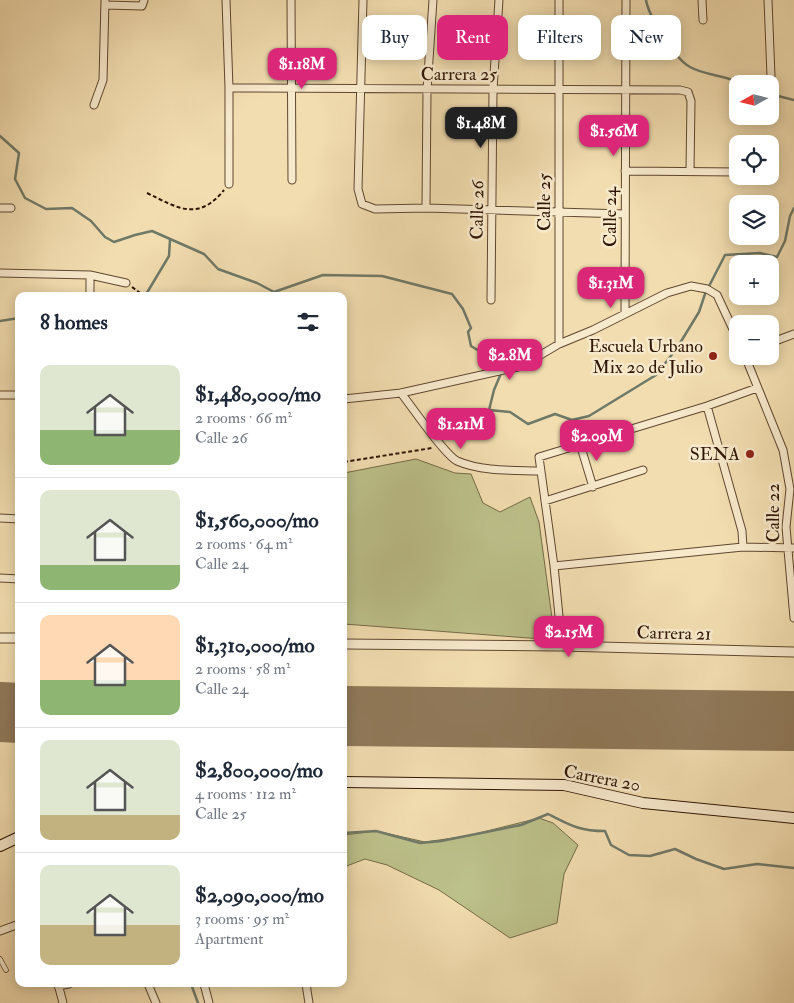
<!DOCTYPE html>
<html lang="en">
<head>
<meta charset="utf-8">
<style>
  body { margin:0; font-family:"IM FELL Double Pica",serif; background:#f6f6f7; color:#1f2937; height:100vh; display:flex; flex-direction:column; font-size:19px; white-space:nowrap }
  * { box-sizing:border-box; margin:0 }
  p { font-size:16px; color:#747a83 }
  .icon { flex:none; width:28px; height:28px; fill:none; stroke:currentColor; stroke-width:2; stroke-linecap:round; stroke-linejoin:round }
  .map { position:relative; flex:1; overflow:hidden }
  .drawer { position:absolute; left:15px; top:292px; width:332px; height:695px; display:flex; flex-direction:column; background:#fff; border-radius:10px; box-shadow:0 2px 12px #0003 }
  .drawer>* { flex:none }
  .banner { position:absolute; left:362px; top:15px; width:356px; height:45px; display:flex; gap:10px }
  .needle { width:32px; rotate:262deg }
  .tools { position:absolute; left:729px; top:75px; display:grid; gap:10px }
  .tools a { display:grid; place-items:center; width:50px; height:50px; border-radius:10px; background:#fff; box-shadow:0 2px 12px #0003; font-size:25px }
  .price { position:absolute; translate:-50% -42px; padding:0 11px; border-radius:10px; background:#db2777; color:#fff; font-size:16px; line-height:32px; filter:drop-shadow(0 1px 2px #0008) }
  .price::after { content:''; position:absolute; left:50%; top:30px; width:15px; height:11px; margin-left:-8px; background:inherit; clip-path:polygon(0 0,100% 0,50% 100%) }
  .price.current { background:#222; color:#fff }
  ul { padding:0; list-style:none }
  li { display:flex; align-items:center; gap:15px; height:125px; padding:0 25px }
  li+li { border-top:1px solid #e0e1e3 }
  li span { display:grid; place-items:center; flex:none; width:140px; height:100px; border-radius:10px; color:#555 }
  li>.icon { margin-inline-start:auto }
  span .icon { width:60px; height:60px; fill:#fffc; stroke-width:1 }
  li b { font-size:21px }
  h2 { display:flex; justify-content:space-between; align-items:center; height:60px; padding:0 25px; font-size:21px }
  .pill { padding:0 18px; border-radius:10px; background:#fff; box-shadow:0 2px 12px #0003; font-size:18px; line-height:45px }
  .pill.current { background:#db2777; color:#fff }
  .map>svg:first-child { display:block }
</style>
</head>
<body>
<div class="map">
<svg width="794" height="1003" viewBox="0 0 794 1003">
  <rect width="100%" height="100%" fill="#f2ddb0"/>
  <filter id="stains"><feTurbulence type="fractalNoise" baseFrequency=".004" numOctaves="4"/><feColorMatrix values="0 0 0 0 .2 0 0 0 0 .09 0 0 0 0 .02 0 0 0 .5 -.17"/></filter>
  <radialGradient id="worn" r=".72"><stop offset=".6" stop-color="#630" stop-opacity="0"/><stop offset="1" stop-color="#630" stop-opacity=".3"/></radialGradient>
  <path fill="#bcc08a" stroke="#756a47" d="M 416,459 L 455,473 L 471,474 L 483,503 L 500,512 L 530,497 L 539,522 L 555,640 L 344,624 L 344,473 Z
    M 539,818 L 553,823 L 578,845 L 564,874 L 557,923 L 510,938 L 439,890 L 387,865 L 365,859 L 344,867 L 344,835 L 376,831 L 425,842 L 467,836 Z"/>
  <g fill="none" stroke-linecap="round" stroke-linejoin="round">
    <path stroke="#6f7968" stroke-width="2.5" d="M 646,0 C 649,17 675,59 690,67 C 706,76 727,75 742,84
      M 770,94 L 794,100
      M 0,136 L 19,153 L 15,179 L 25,198 L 46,209 L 72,208 L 91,221 L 105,237 L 114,242 L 135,235 L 152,231 L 204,254 L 218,269 L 257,283 L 274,292 L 323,275 L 382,276 L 452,294 L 463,309 L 471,328 L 468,332 L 471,346 L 487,356 L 502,371 L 494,390 L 489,410 L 510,412 L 528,424 L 555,414 L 572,420 L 589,416 L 656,375 L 677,348 L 699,312 L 705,294 L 725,255 L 760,253 L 777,257 L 785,241 L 790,216 L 794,208
      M 145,296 L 169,256 L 170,240
      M 0,321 L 19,318
      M 344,833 L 376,831 L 420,843 L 441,841 L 521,825 L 548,814 C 570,825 579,831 605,831 L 611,845 L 629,855 L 650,856 L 675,849 L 696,859 L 724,869 L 757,864 L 794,868
      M 191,984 L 198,1003"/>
    <path stroke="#90795a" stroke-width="60" d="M 0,712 L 19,713
      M 344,716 L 794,721"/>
    <g stroke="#5f472f" stroke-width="5.5">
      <path id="service" d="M 0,959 L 6,970"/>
    </g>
    <g stroke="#5f472f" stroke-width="9">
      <path id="minor" d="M 226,0 L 229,88 L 229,184
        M 291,0 L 292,180
        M 363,0 L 358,189 L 362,204 L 375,209 L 426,208 L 624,214
        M 559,0 L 559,344
        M 702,0 L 703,20
        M 768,0 L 771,76
        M 105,5 L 142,6 L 144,0
        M 229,88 L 680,90 L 688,92 L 691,101 L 690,171
        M 94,105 L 103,80 L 105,0
        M 625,171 L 738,172
        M 0,208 L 11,208
        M 426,208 L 427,90 L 433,0
        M 0,273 L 90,275 L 126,283
        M 90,296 L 90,275
        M 491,300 L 493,89 L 499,0
        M 625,314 L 626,0
        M 770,343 L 794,334
        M 745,356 L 783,450 L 790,489 L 786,527 L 794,618
        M 401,393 C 412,407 444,454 457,461 C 483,472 513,470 541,471
        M 0,395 L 19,395
        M 344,399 L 401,393 L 522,366 L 559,344 L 593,330 L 667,293 L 691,286 L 707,289 L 717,295 L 738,340
        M 707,406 L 742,531 L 743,547
        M 580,444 L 593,487
        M 545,501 L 643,470
        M 0,518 L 19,519
        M 554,566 L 743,547 L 794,548
        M 0,578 L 19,579
        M 562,646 L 554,566 L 539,457 L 707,406 L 757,388
        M 0,931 L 19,924
        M 58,984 L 63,1003
        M 148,984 L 156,1003
        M 204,984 L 209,1003
        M 306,984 L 309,1003
        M 58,986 L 69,984"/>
    </g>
    <g stroke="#5f472f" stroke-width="11">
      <path id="tertiary" d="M 0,638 L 19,638
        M 344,644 L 562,646 L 794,652"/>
    </g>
    <g stroke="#2e1504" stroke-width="12">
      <path id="secondary" d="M 344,782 L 564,785 L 643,803 L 794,818
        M 0,846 L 19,837"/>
    </g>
    <path stroke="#2e1504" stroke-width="2" stroke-dasharray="4 2.5" stroke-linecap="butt" d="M 147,193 C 178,208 198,222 224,190
      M 132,287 L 144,296
      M 344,462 L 432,448"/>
    <use href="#service" stroke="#f7e9cc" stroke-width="4"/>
    <use href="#minor" stroke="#f7e9cc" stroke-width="7"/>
    <use href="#tertiary" stroke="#f7e9cc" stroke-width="9"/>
    <use href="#secondary" stroke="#f7e9cc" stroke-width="10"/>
  </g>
  <g fill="#8f2418" stroke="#f7e9cc" stroke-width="2">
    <circle cx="713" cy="356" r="5"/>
    <circle cx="750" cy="454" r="5"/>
  </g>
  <g text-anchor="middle" stroke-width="5" stroke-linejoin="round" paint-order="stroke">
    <g font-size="18" fill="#2e1504" stroke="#f7e9cc">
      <text x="459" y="80">Carrera 25</text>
      <text transform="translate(544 202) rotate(-90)" y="6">Calle 25</text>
      <text transform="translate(477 210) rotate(-89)" y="6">Calle 26</text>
      <text transform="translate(610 217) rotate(-90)" y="6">Calle 24</text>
      <text transform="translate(773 513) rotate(-90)" y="6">Calle 22</text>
      <text transform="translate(674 633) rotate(1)" y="6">Carrera 21</text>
      <text transform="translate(602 778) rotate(11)" y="6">Carrera 20</text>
    </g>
    <g font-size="18" fill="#2e1504" stroke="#f7e9cc" text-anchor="end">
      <text x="703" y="352">Escuela Urbano<tspan x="703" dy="21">Mix 20 de Julio</tspan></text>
      <text x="740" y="460">SENA</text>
    </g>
  </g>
  <rect width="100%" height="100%" filter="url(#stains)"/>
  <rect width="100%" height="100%" fill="url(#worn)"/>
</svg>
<div class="tools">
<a><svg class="needle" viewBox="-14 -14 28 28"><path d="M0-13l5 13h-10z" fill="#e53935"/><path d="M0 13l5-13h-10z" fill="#747a83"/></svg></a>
<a><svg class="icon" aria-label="locate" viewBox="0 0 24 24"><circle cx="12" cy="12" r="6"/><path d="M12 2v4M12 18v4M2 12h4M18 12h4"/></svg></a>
<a><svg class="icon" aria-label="layers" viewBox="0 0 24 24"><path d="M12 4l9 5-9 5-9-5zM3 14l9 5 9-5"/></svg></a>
<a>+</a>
<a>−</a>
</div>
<b class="price" style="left:302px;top:90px">$1.18M</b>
<b class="price current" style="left:481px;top:149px">$1.48M</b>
<b class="price" style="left:614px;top:157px">$1.56M</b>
<b class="price" style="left:611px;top:309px">$1.31M</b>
<b class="price" style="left:510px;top:381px">$2.8M</b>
<b class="price" style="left:461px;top:450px">$1.21M</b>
<b class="price" style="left:597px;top:462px">$2.09M</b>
<b class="price" style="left:569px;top:658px">$2.15M</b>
<div class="banner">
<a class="pill">Buy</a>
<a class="pill current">Rent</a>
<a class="pill">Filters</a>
<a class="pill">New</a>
</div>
<section class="drawer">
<h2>8 homes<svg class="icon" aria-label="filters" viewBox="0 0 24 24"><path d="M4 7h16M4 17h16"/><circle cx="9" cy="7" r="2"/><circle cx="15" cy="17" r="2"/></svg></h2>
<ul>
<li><span style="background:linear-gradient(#dfe7d0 65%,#8fb573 0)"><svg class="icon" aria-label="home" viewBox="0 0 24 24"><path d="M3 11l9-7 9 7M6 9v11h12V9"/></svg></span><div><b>$1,480,000/mo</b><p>2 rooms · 66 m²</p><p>Calle 26</p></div></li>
<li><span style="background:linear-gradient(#dfe7d0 75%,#8fb573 0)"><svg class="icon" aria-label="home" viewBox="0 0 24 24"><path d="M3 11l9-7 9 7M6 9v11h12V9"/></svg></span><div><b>$1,560,000/mo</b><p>2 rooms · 64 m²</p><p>Calle 24</p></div></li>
<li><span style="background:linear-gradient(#ffd9b3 65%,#8fb573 0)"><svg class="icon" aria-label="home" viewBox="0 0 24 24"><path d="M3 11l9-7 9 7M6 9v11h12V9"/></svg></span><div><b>$1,310,000/mo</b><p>2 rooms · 58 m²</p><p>Calle 24</p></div></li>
<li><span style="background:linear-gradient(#dfe7d0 75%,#c2b280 0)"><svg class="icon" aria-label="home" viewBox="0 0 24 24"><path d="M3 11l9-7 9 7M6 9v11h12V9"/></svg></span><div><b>$2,800,000/mo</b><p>4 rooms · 112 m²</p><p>Calle 25</p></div></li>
<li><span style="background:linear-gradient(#dfe7d0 60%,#c2b280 0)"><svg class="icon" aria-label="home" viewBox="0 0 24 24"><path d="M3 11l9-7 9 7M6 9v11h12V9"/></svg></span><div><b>$2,090,000/mo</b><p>3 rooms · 95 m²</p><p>Apartment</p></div></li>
</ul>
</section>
</div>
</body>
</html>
